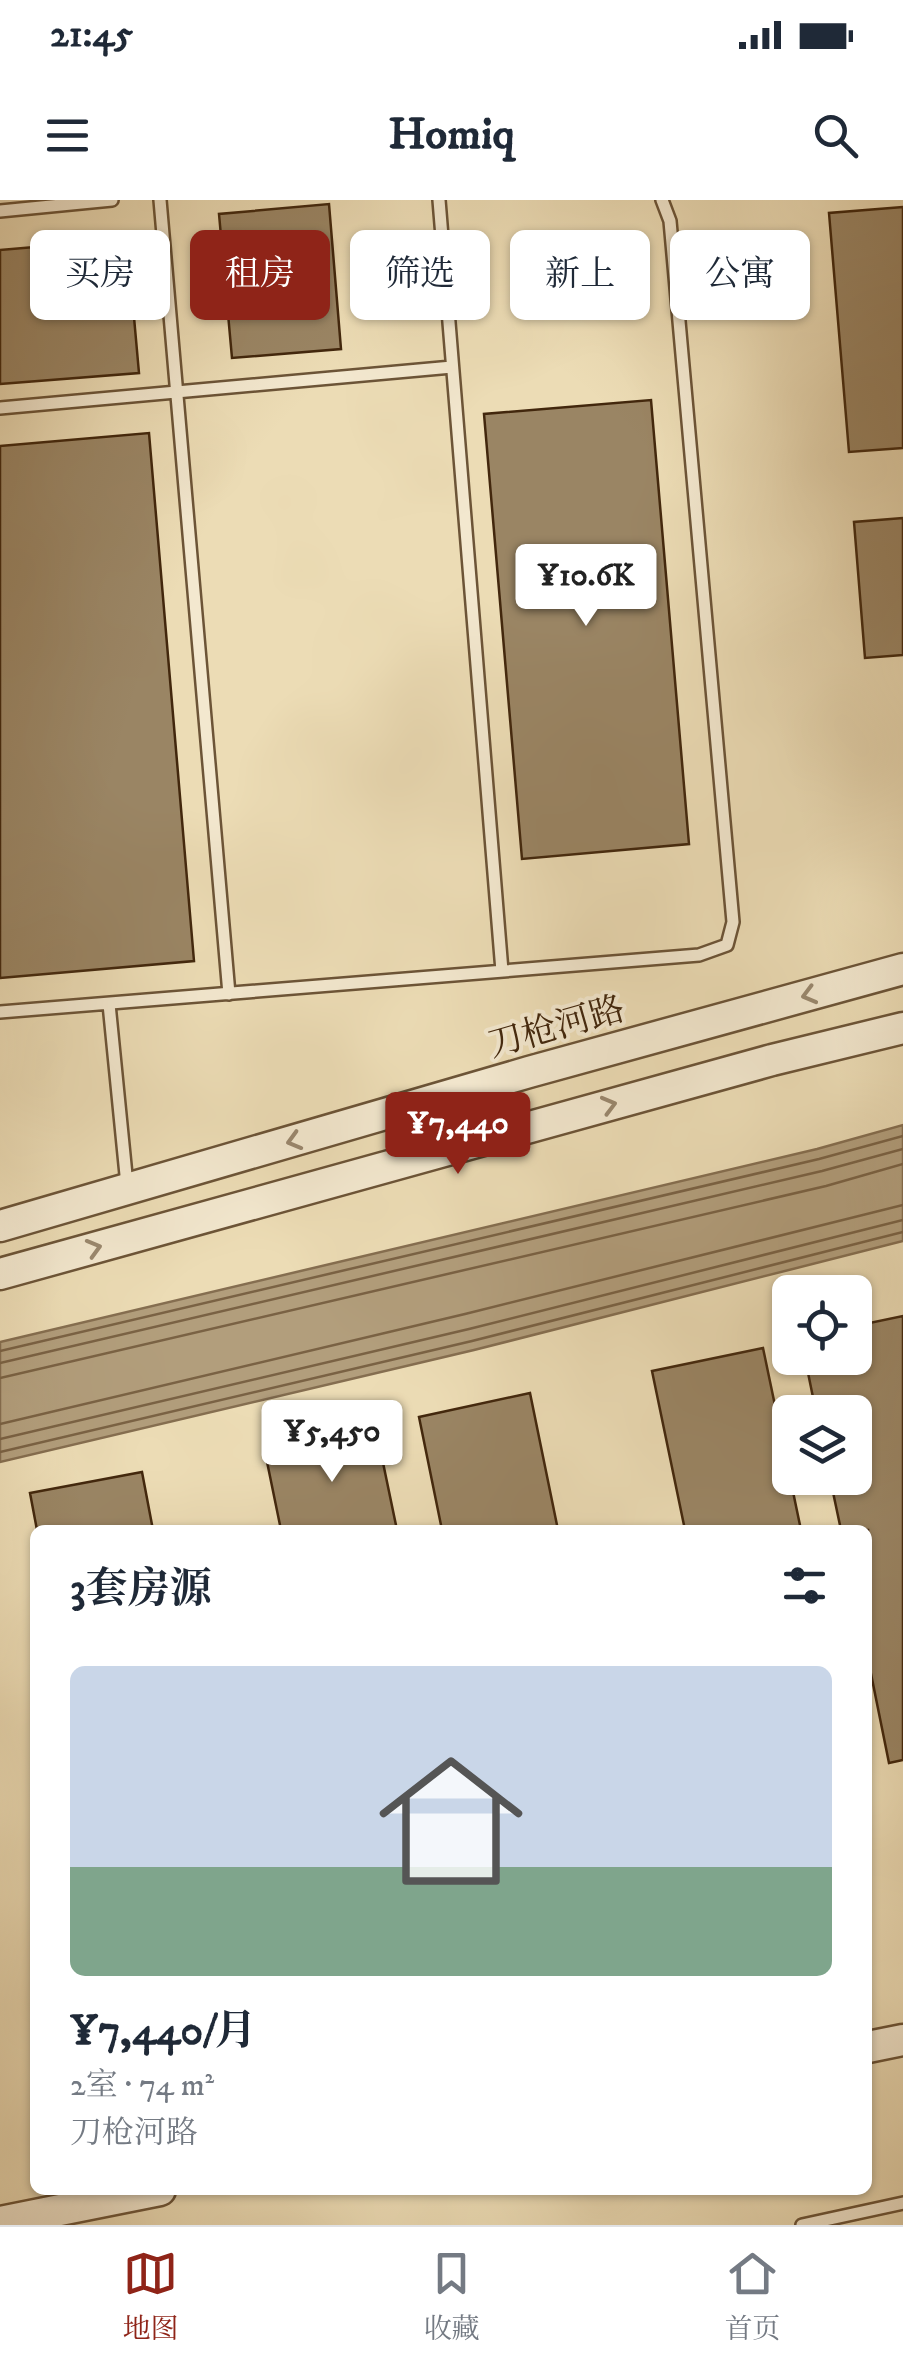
<!DOCTYPE html>
<html lang="zh">
<head>
<meta charset="utf-8">
<style>
  body { margin:0; font-family:"IM FELL DW Pica","Noto Serif SC",serif; background:#f6f6f7; color:#1f2937; height:100vh; display:flex; flex-direction:column; font-size:38px; white-space:nowrap }
  * { box-sizing:border-box; margin:0 }
  p { font-size:32px; color:#747a83 }
  .icon { flex:none; width:55px; height:55px; fill:none; stroke:currentColor; stroke-width:2; stroke-linecap:round; stroke-linejoin:round }
  .map { position:relative; flex:1; overflow:hidden }
  .drawer { position:absolute; left:30px; top:1325px; width:842px; height:670px; display:flex; flex-direction:column; background:#fff; border-radius:15px; box-shadow:0 2px 8px #0004 }
  .drawer>* { flex:none }
  .guide { position:absolute; left:30px; top:30px; width:845px; height:90px; display:flex; gap:20px }
  .fabs { position:absolute; left:772px; top:1075px; display:grid; gap:20px }
  .fabs a { display:grid; place-items:center; width:100px; height:100px; border-radius:15px; background:#fff; box-shadow:0 2px 8px #0004; font-size:50px }
  .price { position:absolute; translate:-50% -85px; padding:0 22px; border-radius:10px; background:#fff; color:#222; font-size:32px; line-height:65px; filter:drop-shadow(0 2px 5px #0008) }
  .price::after { content:''; position:absolute; left:50%; top:60px; width:30px; height:22px; margin-left:-15px; background:inherit; clip-path:polygon(0 0,100% 0,50% 100%) }
  .price.current { background:#8f2418; color:#fff }
  ul { padding:0; list-style:none }
  li { display:grid; align-content:center; gap:20px; height:530px; padding:0 40px }
  li+li { border-top:2px solid #e0e1e3 }
  li span { display:grid; place-items:center; height:310px; border-radius:15px; color:#555 }
  li>.icon { margin-inline-start:auto }
  span .icon { width:180px; height:180px; fill:#fffc; stroke-width:1 }
  li b { font-size:42px }
  h2 { display:flex; justify-content:space-between; align-items:center; height:120px; padding:0 40px; font-size:42px }
  .tag { padding:0 35px; border-radius:15px; background:#fff; box-shadow:0 2px 8px #0004; font-size:35px; line-height:90px }
  .tag.current { background:#8f2418; color:#fff }
  .status { display:flex; justify-content:space-between; align-items:center; height:70px; padding:0 50px; background:#fff; direction:ltr }
  .status svg { height:28px; fill:currentColor }
  header { display:flex; justify-content:space-between; align-items:center; height:130px; padding:0 40px; background:#fff; font-size:45px; font-weight:700 }
  .menu { display:flex; justify-content:space-around; align-items:center; height:140px; border-top:2px solid #e0e1e3; background:#fff; font-size:28px; color:#747a83 }
  .menu a { display:grid; justify-items:center; gap:5px }
  .menu .current { color:#8f2418 }
  .map>svg:first-child { display:block }
</style>
</head>
<body>
<div class="status"><b>21:45</b><svg viewBox="0 0 49 12"><path d="M0 12V9h3v3zM5 12V6h3v6zM10 12V3h3v9zM15 12V0h3v12zM26 1h20v11H26zM47 4h2v5h-2z"/></svg></div>
<header><svg class="icon" aria-label="menu" viewBox="0 0 24 24"><path d="M4 6h16M4 12h16M4 18h16"/></svg>Homiq<svg class="icon" aria-label="search" viewBox="0 0 24 24"><circle cx="10" cy="10" r="6"/><path d="M15 15l6 6"/></svg></header>
<div class="map">
<svg width="903" height="2025" viewBox="0 0 903 2025">
  <rect width="100%" height="100%" fill="#ecdcb5"/>
  <filter id="stains"><feTurbulence type="fractalNoise" baseFrequency=".002" numOctaves="4"/><feColorMatrix values="0 0 0 0 .2 0 0 0 0 .09 0 0 0 0 .02 0 0 0 .5 -.17"/></filter>
  <radialGradient id="worn" r=".72"><stop offset=".6" stop-color="#630" stop-opacity="0"/><stop offset="1" stop-color="#630" stop-opacity=".3"/></radialGradient>
  <path fill="#b29e7c" stroke="#856e50" stroke-width="2.5" d="M 903,925 L 903,1041 L 474,1150 L 0,1262 L 0,1142 L 817,949 Z"/>
  <g fill="none" stroke-linecap="round" stroke-linejoin="round">
    <path stroke="#7a6244" stroke-width="2.5" d="M 0,1151 L 819,959 L 903,936
      M 0,1163 L 822,971 L 903,949
      M 0,1178 L 826,986 L 903,964
      M 0,1224 L 465,1114 L 903,1005
      M 0,1239 L 469,1129 L 903,1020
      M 0,1252 L 472,1141 L 903,1032"/>
  </g>
  <path fill="#9a8564" stroke="#42270d" stroke-width="2.5" d="M 329,4 L 341,149 L 232,158 L 219,14 Z
    M 903,7 L 903,248 L 849,252 L 829,13 Z
    M 127,39 L 139,173 L 0,184 L 0,50 Z
    M 651,200 L 689,644 L 522,659 L 484,214 Z
    M 149,233 L 194,761 L 0,778 L 0,246 Z
    M 903,318 L 903,455 L 865,458 L 854,322 Z
    M 903,1116 L 903,1560 L 889,1563 L 868,1459 L 868,1330 L 841,1330 L 830,1278 L 855,1278 L 855,1212 L 816,1212 L 805,1158 L 855,1158 L 855,1126 Z
    M 763,1148 L 801,1330 L 685,1330 L 652,1171 Z
    M 530,1193 L 558,1330 L 442,1330 L 419,1217 Z
    M 376,1229 L 397,1330 L 281,1330 L 265,1252 Z
    M 142,1272 L 153,1330 L 37,1330 L 30,1293 Z"/>
  <g fill="none" stroke-linecap="round" stroke-linejoin="round">
    <g stroke="#6c5437" stroke-width="16">
      <path id="service" d="M 160,0 L 229,794
        M 439,0 L 502,771
        M 0,11 L 112,0
        M 0,208 L 452,167
        M 109,804 L 127,985
        M 0,812 L 699,755 L 727,745 L 733,722 L 670,21 L 662,0
        M 802,2025 L 903,2003"/>
    </g>
    <g stroke="#6c5437" stroke-width="35">
      <path id="tertiary" d="M 0,1026 L 529,872 L 903,769
        M 0,1074 L 772,860 L 903,828
        M 868,1847 L 903,1840
        M 0,2022 L 160,1990"/>
    </g>
    <use href="#service" stroke="#f3e8cf" stroke-width="11"/>
    <use href="#tertiary" stroke="#f3e8cf" stroke-width="30"/>
  </g>
  <defs><path id="oneway-chevron" d="M-2-3.5L2.5 0L-2 3.5" fill="none" stroke-width="1.6" stroke-linecap="round" stroke-linejoin="round" transform="scale(2.5)"/></defs>
  <g stroke="#9a886e">
    <use href="#oneway-chevron" transform="translate(809 795) rotate(165)"/>
    <use href="#oneway-chevron" transform="translate(609 905) rotate(-15)"/>
    <use href="#oneway-chevron" transform="translate(294 941) rotate(164)"/>
    <use href="#oneway-chevron" transform="translate(94 1048) rotate(-16)"/>
  </g>
  <g text-anchor="middle" stroke-width="8" stroke-linejoin="round" paint-order="stroke">
    <g font-size="35" fill="#42270d" stroke="#f3e8cf">
      <text transform="translate(556 826) rotate(-16)" y="12">刀枪河路</text>
    </g>
  </g>
  <rect width="100%" height="100%" filter="url(#stains)"/>
  <rect width="100%" height="100%" fill="url(#worn)"/>
</svg>
<div class="fabs">
<a><svg class="icon" aria-label="locate" viewBox="0 0 24 24"><circle cx="12" cy="12" r="6"/><path d="M12 2v4M12 18v4M2 12h4M18 12h4"/></svg></a>
<a><svg class="icon" aria-label="layers" viewBox="0 0 24 24"><path d="M12 4l9 5-9 5-9-5zM3 14l9 5 9-5"/></svg></a>
</div>
<b class="price" style="left:586px;top:429px">¥10.6K</b>
<b class="price current" style="left:458px;top:977px">¥7,440</b>
<b class="price" style="left:332px;top:1285px">¥5,450</b>
<div class="guide">
<a class="tag">买房</a>
<a class="tag current">租房</a>
<a class="tag">筛选</a>
<a class="tag">新上</a>
<a class="tag">公寓</a>
</div>
<section class="drawer">
<h2>3套房源<svg class="icon" aria-label="filters" viewBox="0 0 24 24"><path d="M4 7h16M4 17h16"/><circle cx="9" cy="7" r="2"/><circle cx="15" cy="17" r="2"/></svg></h2>
<ul>
<li><span style="background:linear-gradient(#c9d6e8 65%,#7fa58c 0)"><svg class="icon" aria-label="home" viewBox="0 0 24 24"><path d="M3 11l9-7 9 7M6 9v11h12V9"/></svg></span><div><b>¥7,440/月</b><p>2室 · 74 m²</p><p>刀枪河路</p></div></li>
</ul>
</section>
</div>
<nav class="menu">
<a class="current"><svg class="icon" aria-label="map" viewBox="0 0 24 24"><path d="M3 6l6-2 6 2 6-2v14l-6 2-6-2-6 2zM9 4v14M15 6v14"/></svg>地图</a>
<a><svg class="icon" aria-label="saved" viewBox="0 0 24 24"><path d="M7 4h10v16l-5-4-5 4z"/></svg>收藏</a>
<a><svg class="icon" aria-label="home" viewBox="0 0 24 24"><path d="M3 11l9-7 9 7M6 9v11h12V9"/></svg>首页</a>
</nav>
</body>
</html>
